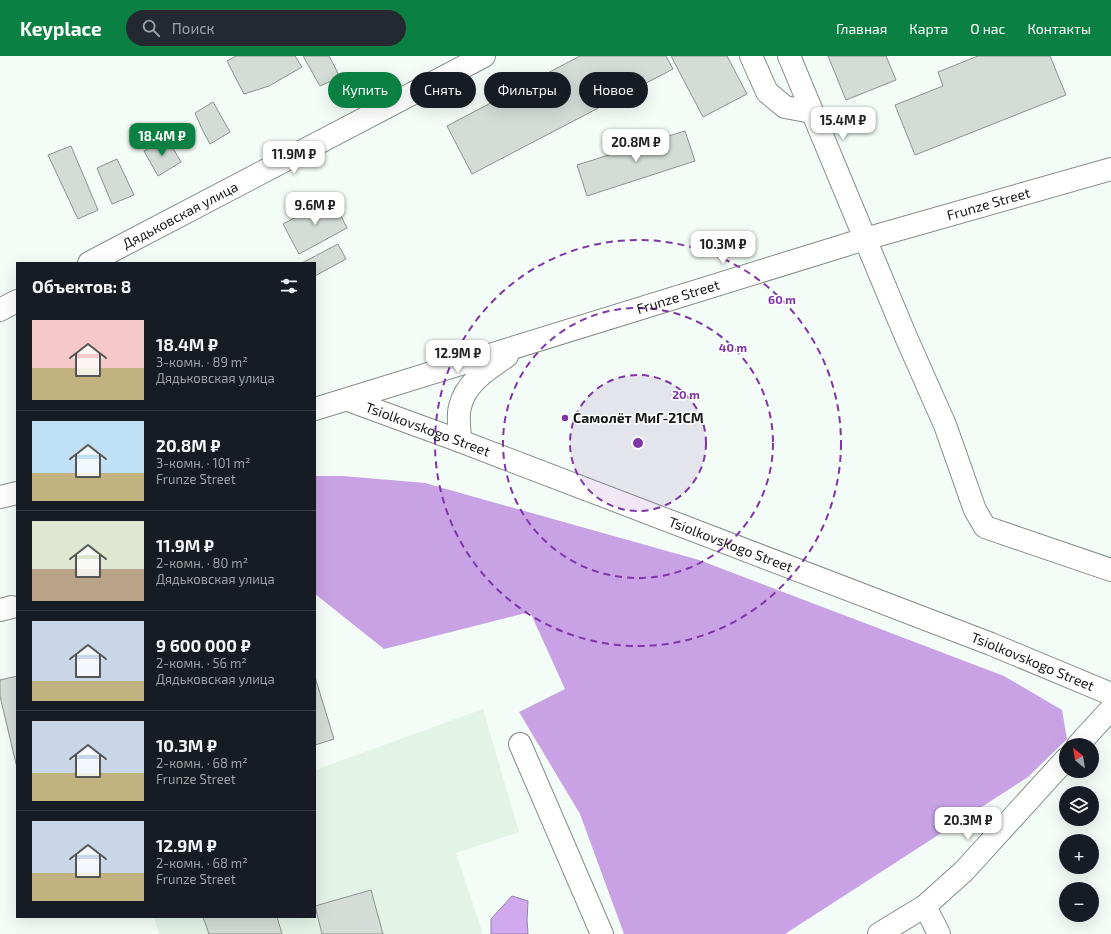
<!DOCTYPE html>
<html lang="ru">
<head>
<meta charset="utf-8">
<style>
  body { margin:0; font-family:"Exo 2",sans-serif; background:#242831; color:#f1f3f6; height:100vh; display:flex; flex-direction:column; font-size:15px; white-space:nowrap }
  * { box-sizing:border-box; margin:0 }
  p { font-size:13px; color:#9ea1a6 }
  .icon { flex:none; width:22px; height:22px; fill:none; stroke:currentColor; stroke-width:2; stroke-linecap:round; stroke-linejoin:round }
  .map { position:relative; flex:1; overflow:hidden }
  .sheet { position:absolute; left:16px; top:206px; width:300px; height:656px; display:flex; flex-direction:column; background:#171b24; border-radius:0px; box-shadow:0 4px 16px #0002 }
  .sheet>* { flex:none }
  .guide { position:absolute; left:328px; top:16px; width:380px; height:36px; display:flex; gap:8px }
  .needle { width:26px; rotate:330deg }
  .buttons { position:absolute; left:1059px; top:682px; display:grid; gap:8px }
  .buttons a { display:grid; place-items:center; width:40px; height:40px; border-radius:50%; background:#171b24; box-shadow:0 4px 16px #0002; font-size:20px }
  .price { position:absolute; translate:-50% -34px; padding:0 9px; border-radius:8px; background:#fff; color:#222; font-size:13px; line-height:26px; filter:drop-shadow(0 1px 2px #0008) }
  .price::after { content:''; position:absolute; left:50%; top:24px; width:12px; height:9px; margin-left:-6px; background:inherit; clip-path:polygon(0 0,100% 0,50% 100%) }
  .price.selected { background:#0b8043; color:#fff }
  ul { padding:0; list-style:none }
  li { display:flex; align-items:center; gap:12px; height:100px; padding:0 16px }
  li+li { border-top:1px solid #363941 }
  li span { display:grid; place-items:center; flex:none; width:112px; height:80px; border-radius:0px; color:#555 }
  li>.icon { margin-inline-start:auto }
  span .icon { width:48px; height:48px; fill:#fffc; stroke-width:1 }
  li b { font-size:17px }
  h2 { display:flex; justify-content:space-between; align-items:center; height:48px; padding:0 16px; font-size:17px }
  .pill { padding:0 14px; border-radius:18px; background:#171b24; box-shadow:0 4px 16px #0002; font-size:14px; line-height:36px }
  .pill.selected { background:#0b8043; color:#fff }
  header { display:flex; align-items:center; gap:24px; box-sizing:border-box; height:56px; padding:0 20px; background:#0b8043; color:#fff }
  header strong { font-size:19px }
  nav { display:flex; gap:22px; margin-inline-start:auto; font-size:14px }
  .search { width:280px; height:36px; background:#242831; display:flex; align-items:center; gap:10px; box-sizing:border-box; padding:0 14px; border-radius:22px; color:#9ea1a6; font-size:15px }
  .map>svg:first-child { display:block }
</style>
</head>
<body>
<header>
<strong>Keyplace</strong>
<div class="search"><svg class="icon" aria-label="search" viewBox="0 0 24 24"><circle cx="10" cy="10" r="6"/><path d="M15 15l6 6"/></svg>Поиск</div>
<nav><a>Главная</a><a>Карта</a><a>О нас</a><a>Контакты</a></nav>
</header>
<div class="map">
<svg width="1111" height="878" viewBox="0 0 1111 878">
  <rect width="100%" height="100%" fill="#f3fcf6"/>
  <path fill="#e3f3e8" d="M 483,653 L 519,776 L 456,797 L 483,878 L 159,878 L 154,861 L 315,861 L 315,714 Z"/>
  <path fill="#c9a2e6" d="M 315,420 L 343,420 L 425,427 L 699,504 L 1004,620 L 1062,654 L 1067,683 L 1028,721 L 785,878 L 624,878 L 580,758 L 519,656 L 565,633 L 530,556 L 384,593 L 315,538 Z"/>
  <path fill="#d0a9ee" stroke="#987ead" d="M 512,840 L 528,845 L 527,864 L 528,878 L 491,878 L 491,863 Z"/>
  <path fill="#d3dcd6" stroke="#8a928c" d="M 236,0 L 295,0 L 302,11 L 269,30 L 244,38 L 227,5 Z
    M 303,0 L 329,0 L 340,21 L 320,30 Z
    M 580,0 L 666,0 L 673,13 L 472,118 L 447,70 Z
    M 671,0 L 727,0 L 747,38 L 703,61 Z
    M 828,0 L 886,0 L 896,24 L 846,44 Z
    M 978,0 L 1050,0 L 1066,39 L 915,99 L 895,49 L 943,30 L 938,16 Z
    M 213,46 L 230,76 L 210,88 L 202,73 L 195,57 Z
    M 685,75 L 695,105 L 587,140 L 577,109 Z
    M 167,82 L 181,106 L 158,120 L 144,95 Z
    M 71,90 L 98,154 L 78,163 L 48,99 Z
    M 117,103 L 134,139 L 112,148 L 97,112 Z
    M 332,142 L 347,172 L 299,198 L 283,168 Z
    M 338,188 L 346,203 L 315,220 L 315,207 L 302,207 Z
    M 17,620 L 17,712 L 0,640 L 0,624 Z
    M 315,621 L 334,683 L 315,689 Z
    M 371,834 L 383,878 L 322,878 L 315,850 Z
    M 203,861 L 277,861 L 282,878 L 209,878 Z"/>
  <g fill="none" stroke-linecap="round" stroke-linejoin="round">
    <g stroke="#858d87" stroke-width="24">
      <g id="minor">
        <path d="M 751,0 L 767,36 L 785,51 L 812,56"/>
        <path d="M 789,0 L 906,281 L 945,369 L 975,454 L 985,471 L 1111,514"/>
        <path id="s1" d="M 89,207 L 484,0"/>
        <path d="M 0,254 L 17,245"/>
        <path d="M 0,554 L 12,551"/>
        <path d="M 520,688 L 602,878"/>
        <path d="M 1078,689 L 1111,653"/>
        <path d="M 925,850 L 939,878"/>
        <path d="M 879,878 L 925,850 L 964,815 L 1066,703"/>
      </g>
    </g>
    <g stroke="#858d87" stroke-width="24">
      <g id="major">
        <path id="s2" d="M 348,344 L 460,385 L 991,588 L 1111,638"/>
        <path id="s3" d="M 315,353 L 865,183 L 1111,113"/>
        <path d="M 460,385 C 460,375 457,361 460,351 C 465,327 488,313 507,300"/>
        <path d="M 0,441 L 17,437"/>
      </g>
    </g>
    <use href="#minor" stroke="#fff" stroke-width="22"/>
    <use href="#major" stroke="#fff" stroke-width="22"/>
  </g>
  <circle cx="638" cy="387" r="68" fill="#7e36a8" fill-opacity=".12"/>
  <g fill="none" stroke="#7e36a8" stroke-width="2" stroke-dasharray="7 5">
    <circle cx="638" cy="387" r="68"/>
    <circle cx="638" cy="387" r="135"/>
    <circle cx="638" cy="387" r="203"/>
  </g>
  <circle fill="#7e36a8" stroke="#fff" stroke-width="1.5" cx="565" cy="362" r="4"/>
  <g text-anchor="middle" stroke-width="3" stroke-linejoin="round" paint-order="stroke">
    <g font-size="14" fill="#151816" stroke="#fff">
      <text dy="5" stroke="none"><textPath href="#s3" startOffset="704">Frunze Street</textPath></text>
      <text dy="5" stroke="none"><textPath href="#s1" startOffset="103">Дядьковская улица</textPath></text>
      <text dy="5" stroke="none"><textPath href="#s3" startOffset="380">Frunze Street</textPath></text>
      <text dy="5" stroke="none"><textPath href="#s2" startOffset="85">Tsiolkovskogo Street</textPath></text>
      <text dy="5" stroke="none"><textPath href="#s2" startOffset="409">Tsiolkovskogo Street</textPath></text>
      <text dy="5" stroke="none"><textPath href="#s2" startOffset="733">Tsiolkovskogo Street</textPath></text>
    </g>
    <g font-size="14" font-weight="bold" fill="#151816" stroke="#fff" text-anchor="start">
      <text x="573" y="367">Самолёт МиГ-21СМ</text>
    </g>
  </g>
  <circle cx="638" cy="387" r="6" fill="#7e36a8" stroke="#fff" stroke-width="2"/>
  <g font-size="12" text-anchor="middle" font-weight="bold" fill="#7e36a8" stroke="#fff" stroke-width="3" stroke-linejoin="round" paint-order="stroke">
    <text x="782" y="248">60 m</text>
    <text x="733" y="296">40 m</text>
    <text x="686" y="343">20 m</text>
  </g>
</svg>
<div class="buttons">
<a><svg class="needle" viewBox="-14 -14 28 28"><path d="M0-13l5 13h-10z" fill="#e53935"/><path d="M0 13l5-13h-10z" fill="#9ea1a6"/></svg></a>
<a><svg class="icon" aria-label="layers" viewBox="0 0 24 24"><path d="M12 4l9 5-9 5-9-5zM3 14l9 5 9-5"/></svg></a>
<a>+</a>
<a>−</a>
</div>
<b class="price" style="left:843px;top:85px">15.4M ₽</b>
<b class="price selected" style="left:162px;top:101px">18.4M ₽</b>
<b class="price" style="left:636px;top:107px">20.8M ₽</b>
<b class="price" style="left:294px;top:119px">11.9M ₽</b>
<b class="price" style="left:315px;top:170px">9.6M ₽</b>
<b class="price" style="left:723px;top:209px">10.3M ₽</b>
<b class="price" style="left:458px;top:318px">12.9M ₽</b>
<b class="price" style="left:968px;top:785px">20.3M ₽</b>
<div class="guide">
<a class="pill selected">Купить</a>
<a class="pill">Снять</a>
<a class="pill">Фильтры</a>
<a class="pill">Новое</a>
</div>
<section class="sheet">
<h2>Объектов: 8<svg class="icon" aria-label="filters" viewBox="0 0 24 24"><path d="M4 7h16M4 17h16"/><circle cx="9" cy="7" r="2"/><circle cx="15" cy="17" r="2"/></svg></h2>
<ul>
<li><span style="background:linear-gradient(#f6c9c9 60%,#c2b280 0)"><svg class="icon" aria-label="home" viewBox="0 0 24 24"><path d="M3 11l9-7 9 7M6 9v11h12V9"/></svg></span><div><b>18.4M ₽</b><p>3-комн. · 89 m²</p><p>Дядьковская улица</p></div></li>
<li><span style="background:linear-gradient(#bfe0f5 65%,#c2b280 0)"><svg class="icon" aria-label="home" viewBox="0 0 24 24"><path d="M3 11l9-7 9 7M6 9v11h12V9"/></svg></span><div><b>20.8M ₽</b><p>3-комн. · 101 m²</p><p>Frunze Street</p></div></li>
<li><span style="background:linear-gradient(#dfe7d0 60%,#b9a48a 0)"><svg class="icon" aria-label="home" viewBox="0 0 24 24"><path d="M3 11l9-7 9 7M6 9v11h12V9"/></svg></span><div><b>11.9M ₽</b><p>2-комн. · 80 m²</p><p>Дядьковская улица</p></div></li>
<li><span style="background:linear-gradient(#c9d6e8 75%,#c2b280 0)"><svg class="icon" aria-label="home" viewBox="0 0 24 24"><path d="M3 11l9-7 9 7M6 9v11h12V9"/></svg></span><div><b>9 600 000 ₽</b><p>2-комн. · 56 m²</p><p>Дядьковская улица</p></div></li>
<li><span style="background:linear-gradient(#c9d6e8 65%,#c2b280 0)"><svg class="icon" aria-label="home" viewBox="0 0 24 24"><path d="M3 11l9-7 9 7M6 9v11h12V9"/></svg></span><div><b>10.3M ₽</b><p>2-комн. · 68 m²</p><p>Frunze Street</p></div></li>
<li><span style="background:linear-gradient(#c9d6e8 65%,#c2b280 0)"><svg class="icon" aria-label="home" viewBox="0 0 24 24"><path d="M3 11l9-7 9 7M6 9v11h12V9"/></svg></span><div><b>12.9M ₽</b><p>2-комн. · 68 m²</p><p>Frunze Street</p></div></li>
</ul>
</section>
</div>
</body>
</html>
